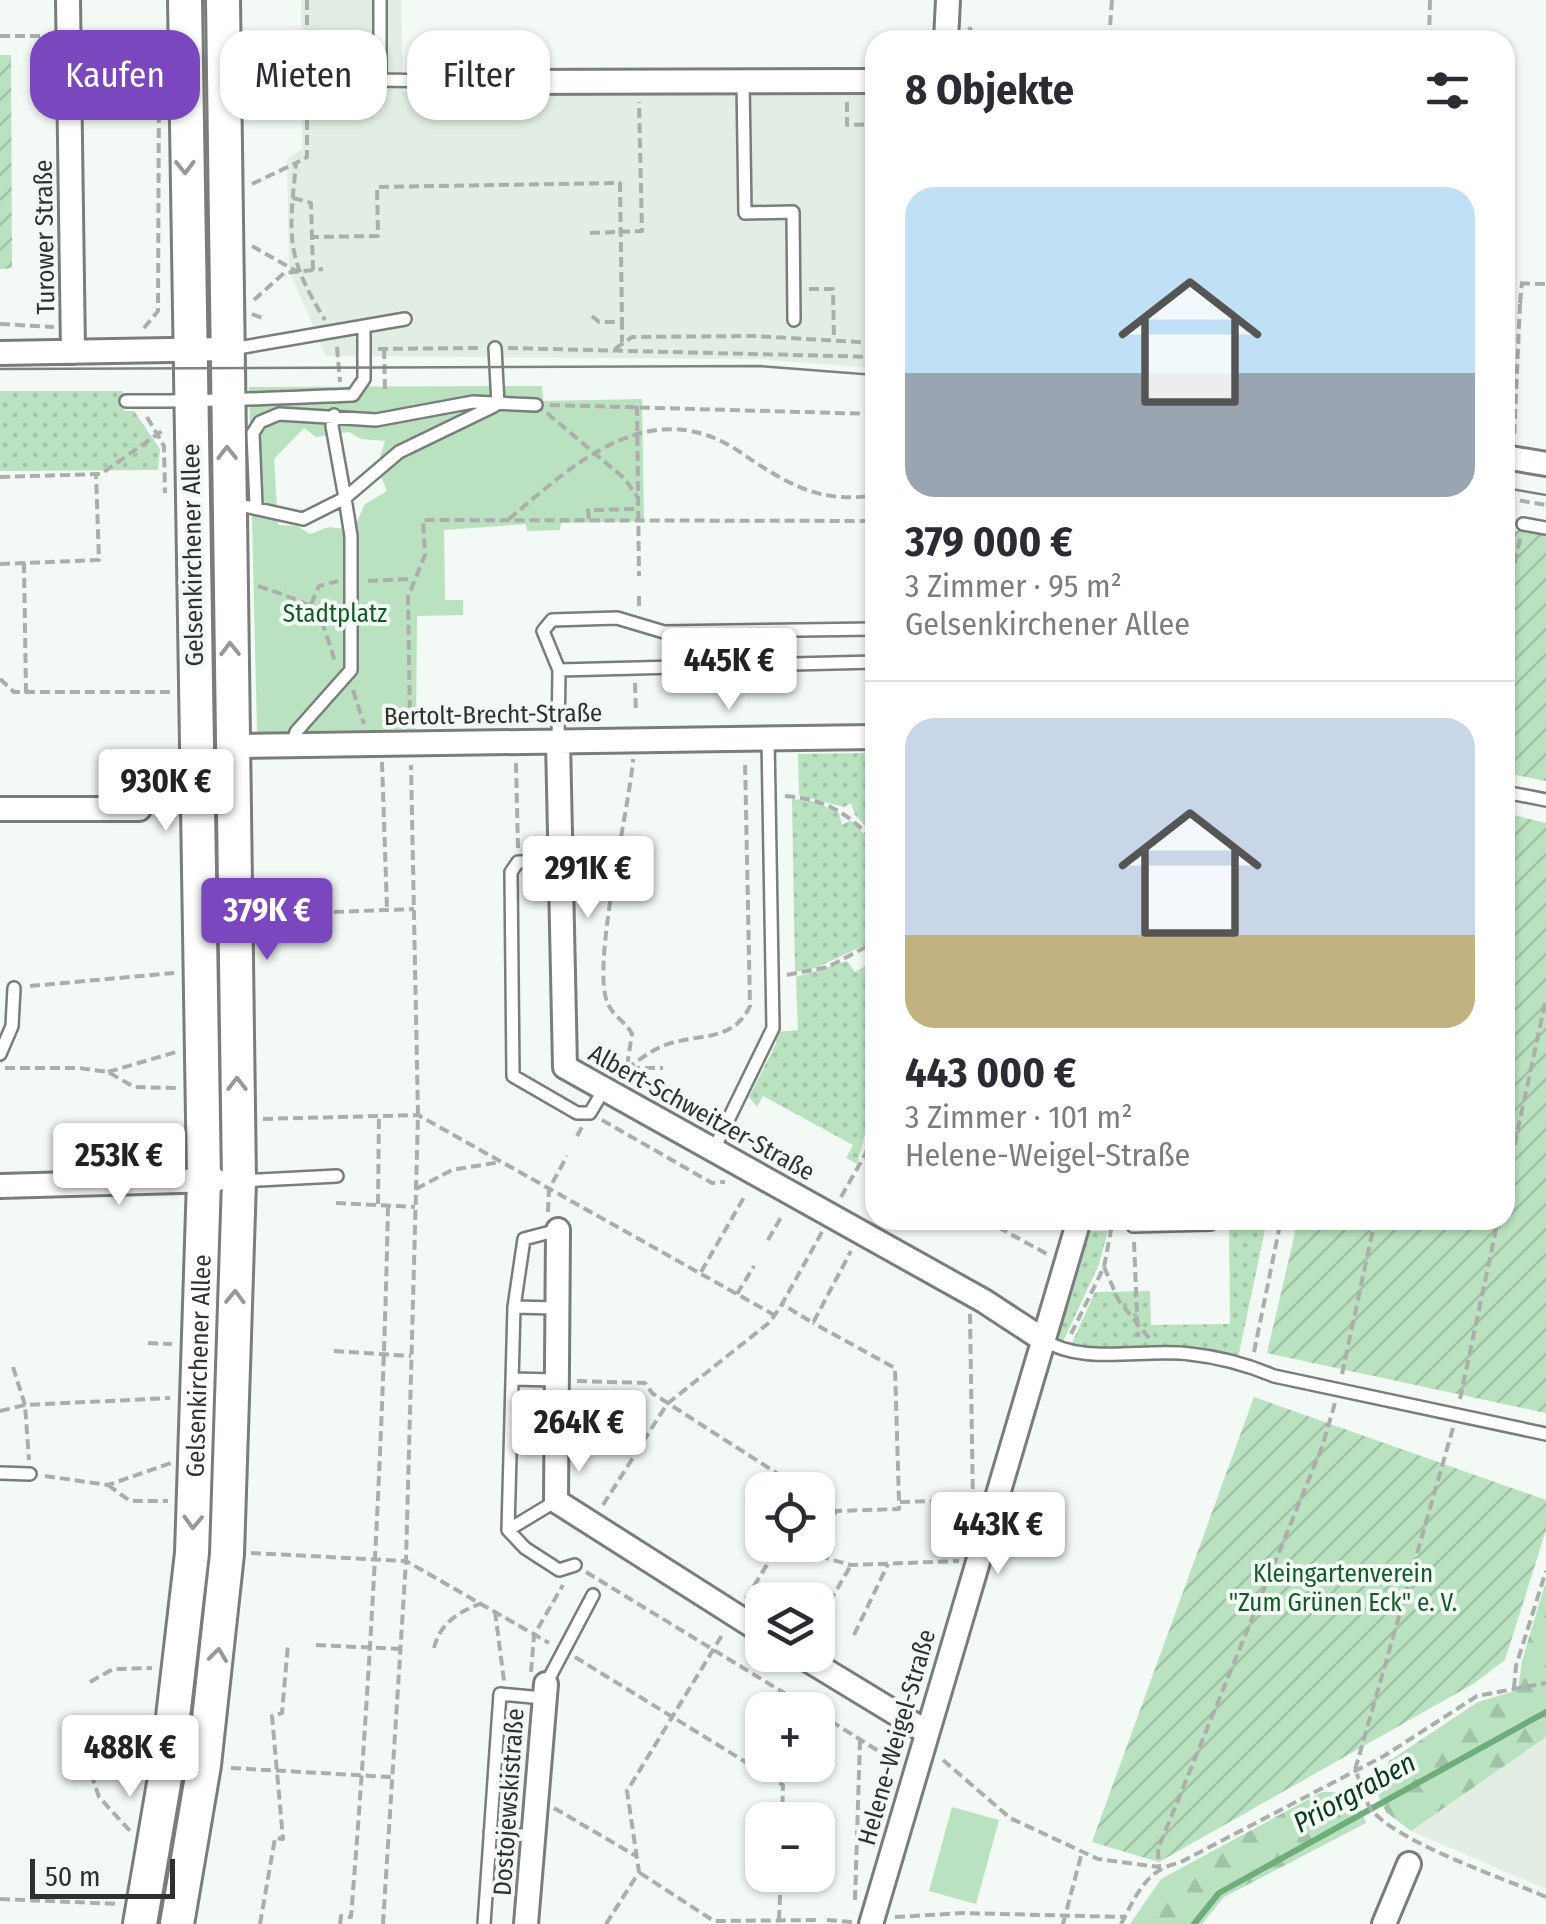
<!DOCTYPE html>
<html lang="de">
<head>
<meta charset="utf-8">
<style>
  body { margin:0; font-family:"Fira Sans Condensed",sans-serif; background:#f2f2f3; color:#2b2b33; height:100vh; display:flex; flex-direction:column; font-size:38px; white-space:nowrap }
  * { box-sizing:border-box; margin:0 }
  p { font-size:32px; color:#7c7c81 }
  .icon { flex:none; width:55px; height:55px; fill:none; stroke:currentColor; stroke-width:2; stroke-linecap:round; stroke-linejoin:round }
  .map { position:relative; flex:1; overflow:hidden }
  .side { position:absolute; left:865px; top:30px; width:650px; height:1200px; display:flex; flex-direction:column; background:#fff; border-radius:30px; box-shadow:0 2px 8px #0004 }
  .side>* { flex:none }
  .hud { position:absolute; left:30px; top:30px; width:685px; height:90px; display:flex; gap:20px }
  .buttons { position:absolute; left:745px; top:1472px; display:grid; gap:20px }
  .buttons a { display:grid; place-items:center; width:90px; height:90px; border-radius:20px; background:#fff; box-shadow:0 2px 8px #0004; font-size:50px }
  .scale { position:absolute; left:30px; bottom:25px; width:145px; box-sizing:border-box; padding-left:10px; border:5px solid #2f312f; border-top:0; font-size:28px; line-height:35px; white-space:nowrap; color:#2f312f; -webkit-text-stroke:8px #f3f9f4; paint-order:stroke }
  .price { position:absolute; translate:-50% -85px; padding:0 22px; border-radius:10px; background:#fff; color:#222; font-size:32px; line-height:65px; filter:drop-shadow(0 2px 5px #0008) }
  .price::after { content:''; position:absolute; left:50%; top:60px; width:30px; height:22px; margin-left:-15px; background:inherit; clip-path:polygon(0 0,100% 0,50% 100%) }
  .price.active { background:#7a47bf; color:#fff }
  ul { padding:0; list-style:none }
  li { display:grid; align-content:center; gap:20px; height:530px; padding:0 40px }
  li+li { border-top:2px solid #e1e1e2 }
  li span { display:grid; place-items:center; height:310px; border-radius:30px; color:#555 }
  li>.icon { margin-inline-start:auto }
  span .icon { width:180px; height:180px; fill:#fffc; stroke-width:1 }
  li b { font-size:42px }
  h2 { display:flex; justify-content:space-between; align-items:center; height:120px; padding:0 40px; font-size:42px }
  .pill { padding:0 35px; border-radius:30px; background:#fff; box-shadow:0 2px 8px #0004; font-size:35px; line-height:90px }
  .pill.active { background:#7a47bf; color:#fff }
  .map>svg:first-child { display:block }
</style>
</head>
<body>
<div class="map">
<svg width="1546" height="1924" viewBox="0 0 1546 1924">
  <defs>
    <pattern id="grass-dots" width="8" height="8" patternUnits="userSpaceOnUse" patternTransform="scale(2.5)"><rect width="8" height="8" fill="#bae2c1"/><path d="M2 2h.1M6 6h.1" fill="none" stroke="#a0c2a6" stroke-width="1.8" stroke-linecap="round"/></pattern>
    <pattern id="forest-firs" width="22" height="20" patternUnits="userSpaceOnUse" patternTransform="scale(2.5)"><rect width="22" height="20" fill="#bae2c1"/><path d="M5 1l3.5 6h-7zM16 11l3.5 6h-7z" fill="#a0c2a6"/></pattern>
    <pattern id="garden-furrows" width="10" height="10" patternUnits="userSpaceOnUse" patternTransform="scale(2.5)"><rect width="10" height="10" fill="#bae2c1"/><path d="M-1 1l2-2M0 10L10 0M9 11l2-2" fill="none" stroke="#a0c2a6"/></pattern>
  </defs>
  <rect width="100%" height="100%" fill="#f3f9f4"/>
  <path fill="#e2eee3" d="M 301,0 L 401,0 L 403,91 L 875,91 L 875,368 L 757,359 L 326,356 L 289,270 L 287,159 L 302,149 Z
    M 1546,1737 L 1546,1889 L 1411,1831 Z"/>
  <path fill="url(#grass-dots)" d="M 0,391 L 123,391 L 124,411 L 134,411 L 160,449 L 158,470 L 0,471 Z
    M 875,753 L 875,836 L 855,815 L 851,803 L 844,807 L 799,795 L 798,754 Z
    M 792,799 L 812,801 L 839,813 L 842,825 L 851,820 L 875,846 L 871,859 L 875,865 L 875,940 L 816,968 L 795,972 Z
    M 875,960 L 875,1097 L 857,1164 L 846,1158 L 853,1145 L 763,1096 L 757,1107 L 749,1097 L 776,1044 L 776,1032 L 798,1030 L 796,977 L 847,961 L 855,972 Z
    M 1229,1220 L 1267,1220 L 1238,1358 C 1183,1338 1127,1351 1071,1345 L 1095,1292 L 1150,1291 L 1151,1325 L 1230,1324 Z
    M 1083,1231 L 1108,1231 L 1099,1264 L 1063,1342 L 1056,1336 Z"/>
  <path fill="url(#forest-firs)" d="M 1546,1581 L 1546,1737 L 1411,1831 L 1386,1812 L 1378,1795 L 1389,1761 L 1478,1702 L 1518,1690 L 1522,1661 Z
    M 1322,1792 L 1355,1792 L 1366,1823 L 1224,1897 L 1202,1924 L 1130,1924 L 1161,1879 Z"/>
  <path fill="#bae2c1" fill-rule="evenodd" d="M 542,386 L 543,401 L 642,399 L 644,521 L 561,523 L 560,530 L 527,531 L 526,524 L 444,530 L 445,600 L 463,600 L 463,615 L 417,616 L 416,729 L 257,732 L 249,387 ZM 304,428 L 316,437 L 349,432 L 361,439 L 385,441 L 377,467 L 387,491 L 365,504 L 353,530 L 329,527 L 310,534 L 297,526 L 278,525 L 274,459 Z
    M 952,1807 L 999,1820 L 976,1904 L 929,1891 Z"/>
  <path fill="url(#garden-furrows)" d="M 0,55 L 11,55 L 12,268 L 0,269 Z
    M 1505,529 L 1546,535 L 1546,781 L 1505,773 Z
    M 1505,813 L 1546,823 L 1546,1413 L 1267,1353 L 1298,1220 L 1505,1220 Z
    M 1254,1397 L 1546,1500 L 1546,1530 L 1505,1660 L 1473,1684 L 1159,1862 L 1092,1842 Z"/>
  <g fill="none" stroke-linecap="round" stroke-linejoin="round">
    <path stroke="#6fad7b" stroke-width="6" d="M 1194,1924 L 1219,1893 L 1546,1712"/>
    <g stroke="#797e7a" stroke-width="16">
      <path id="lane" d="M 380,0 L 380,80 L 491,82
        M 743,81 L 745,213 L 793,212 L 794,320
        M 495,348 L 498,404
        M 232,349 L 405,319
        M 126,401 C 202,402 277,398 353,395 L 364,379 L 364,328
        M 334,415 L 332,426 L 345,498 L 399,452 L 494,406
        M 231,503 L 303,519 L 345,498 L 351,536 L 351,670 L 296,732 L 292,745
        M 256,506 L 253,433 L 260,422 L 279,414 L 376,420 L 473,402 L 536,405
        M 1523,524 L 1546,528
        M 559,670 L 543,631 L 552,620 L 617,618 L 664,632 L 875,629
        M 558,741 L 559,670 L 875,662
        M 1505,792 L 1546,800
        M 561,861 L 518,862 L 511,872 L 513,1076 L 577,1113 L 590,1113 L 603,1091
        M 0,1054 L 12,1026 L 14,988
        M 713,1151 L 773,1028 L 768,739
        M 241,1181 L 337,1176
        M 1133,1226 L 1211,1224
        M 558,1230 L 524,1239 L 514,1307 L 508,1530 L 525,1548 L 559,1570 L 575,1565
        M 514,1307 L 556,1308
        M 1042,1339 C 1082,1366 1143,1348 1190,1354 C 1219,1357 1248,1365 1274,1376 L 1546,1434
        M 512,1379 L 554,1380
        M 0,1473 L 30,1474
        M 508,1530 L 556,1501
        M 546,1684 L 593,1595
        M 490,1832 L 532,1836
        M 484,1924 L 500,1694 L 543,1698"/>
    </g>
    <g stroke="#797e7a" stroke-width="28">
      <path id="street" d="M 68,0 L 73,352
        M 946,40 L 948,0
        M 491,82 L 875,81
        M 0,353 L 226,349
        M 1505,457 L 1546,464
        M 558,741 L 565,1067 L 984,1301 L 1042,1339
        M 232,746 L 875,737
        M 0,809 L 139,809
        M 0,1186 L 216,1180
        M 558,1230 L 556,1501 L 762,1632
        M 800,1655 L 925,1731
        M 526,1924 L 546,1684
        M 871,1924 L 1079,1220
        M 1384,1924 L 1409,1864"/>
    </g>
    <g stroke="#797e7a" stroke-width="38">
      <g id="secondary">
        <path id="s1" d="M 140,1924 L 168,1760 L 192,1553 L 204,1180 L 185,0"/>
        <path d="M 177,1924 L 204,1765 L 227,1554 L 239,1181 L 223,0"/>
      </g>
    </g>
    <path stroke="#aaafab" stroke-width="4" stroke-dasharray="10 5" stroke-linecap="butt" d="M 307,0 L 307,157 L 296,163 C 289,237 285,255 325,320
      M 969,27 L 976,40
      M 0,36 L 50,36
      M 1109,40 L 1112,0
      M 1429,40 L 1430,0
      M 847,102 L 847,125 L 875,124
      M 1505,158 L 1505,225
      M 252,184 L 296,163
      M 293,198 L 311,203 L 312,237
      M 590,233 L 642,231 L 639,102
      M 252,246 L 296,271
      M 313,270 L 312,237 L 378,236 L 377,187 L 620,183 L 622,322
      M 1505,283 L 1546,284
      M 809,289 L 833,289 L 834,340
      M 254,300 L 284,273 L 323,269
      M 1505,303 L 1520,304 L 1514,439
      M 1520,303 L 1522,283
      M 252,314 L 265,319
      M 592,316 L 599,322 L 622,322 L 622,342
      M 0,324 L 54,327
      M 144,328 L 158,311 L 159,83
      M 337,347 L 340,382
      M 508,348 L 875,357
      M 378,349 L 479,348
      M 384,349 L 385,389
      M 615,349 L 632,337 L 755,336 L 875,343
      M 550,405 L 875,414
      M 637,406 L 639,576
      M 547,413 L 625,479 L 638,498
      M 147,417 L 164,446 L 165,493
      M 0,477 L 101,474 L 165,429
      M 1505,498 L 1546,505
      M 509,519 C 575,463 651,392 740,452 C 784,482 820,505 875,495
      M 589,519 L 588,510 L 638,509
      M 24,563 L 26,693
      M 0,564 L 99,560 L 96,474
      M 368,581 L 411,579
      M 258,586 C 320,608 316,600 335,662
      M 639,596 L 639,609
      M 311,604 L 319,586 L 338,581
      M 1505,607 L 1520,539
      M 0,679 L 14,692 L 170,692
      M 635,683 L 636,713
      M 353,690 L 364,724
      M 410,725 L 408,597 L 425,555 L 423,520 L 875,521
      M 382,762 L 387,909
      M 516,763 L 518,848
      M 785,796 C 825,799 849,813 875,843
      M 334,912 L 414,909
      M 787,975 L 828,967 L 875,942
      M 30,986 L 174,973
      M 627,1066 L 632,1034 C 626,1022 613,1016 608,1004 C 590,967 630,808 633,759
      M 5,1068 L 79,1068 L 108,1072 L 134,1087 L 176,1088
      M 630,1068 L 663,1068
      M 626,1069 C 640,1060 652,1049 668,1044 C 702,1033 733,1042 750,1006 L 745,760
      M 108,1072 L 176,1052
      M 263,1119 L 418,1115 L 776,1316
      M 602,1120 L 712,1183 L 725,1182
      M 577,1136 L 582,1127
      M 416,1189 L 452,1170 L 500,1162
      M 1505,1189 L 1546,999
      M 841,1197 L 866,1153 L 875,1115
      M 336,1203 L 415,1207
      M 378,1204 L 379,1114
      M 548,1212 L 549,1189 L 567,1156
      M 985,1220 L 1047,1254
      M 822,1232 L 782,1304 L 813,1323 L 851,1251
      M 768,1240 L 783,1214
      M 1134,1242 L 1138,1337
      M 1104,1267 L 1119,1301 L 1149,1338
      M 701,1272 L 746,1194
      M 737,1294 L 754,1266
      M 970,1314 L 973,1505
      M 1071,1334 L 1104,1267 L 1113,1220
      M 148,1343 L 172,1344
      M 334,1351 L 411,1356
      M 1254,1352 L 1281,1220
      M 13,1367 L 25,1405 L 170,1398
      M 1342,1374 L 1375,1220
      M 577,1381 L 645,1383 L 652,1393 L 803,1490
      M 1460,1399 L 1498,1220
      M 0,1411 L 25,1405 L 29,1460
      M 1453,1428 L 1355,1770 C 1362,1784 1364,1803 1374,1813 C 1407,1846 1501,1877 1546,1897
      M 45,1476 L 108,1485 L 171,1463
      M 108,1485 L 130,1501 L 168,1501
      M 818,1499 L 836,1511
      M 947,1501 L 972,1501
      M 900,1502 L 935,1501
      M 603,1505 L 667,1404 L 770,1322 L 782,1304
      M 251,1553 L 406,1561 L 549,1643
      M 813,1554 L 836,1511 L 899,1509 L 899,1502 L 895,1368 L 813,1323
      M 586,1572 L 812,1710
      M 746,1599 L 779,1545 L 851,1565 L 959,1561
      M 495,1611 L 504,1681
      M 822,1615 L 851,1565
      M 854,1635 L 888,1564
      M 316,1645 L 401,1649
      M 434,1648 C 440,1623 458,1612 482,1603
      M 575,1657 L 783,1785 L 782,1820
      M 531,1672 L 534,1635 L 563,1585
      M 90,1682 L 113,1669 L 152,1668
      M 1514,1688 L 1516,1666 L 1546,1571
      M 818,1713 L 899,1764
      M 943,1760 L 1010,1818 L 1098,1859 L 1159,1867 L 1158,1849 L 1322,1447 L 1335,1403
      M 231,1768 L 391,1777
      M 91,1774 L 99,1797 L 130,1831
      M 554,1808 L 636,1856
      M 640,1873 L 714,1921 L 816,1920
      M 0,1899 L 120,1904
      M 855,1900 L 860,1740
      M 895,1917 L 964,1913 L 1125,1917
      M 779,1920 L 781,1875
      M 827,1920 L 852,1922
      M 260,1924 L 275,1838 L 283,1839 L 272,1716 L 282,1713 L 288,1644
      M 340,1924 L 341,1916 L 351,1917 C 370,1680 383,1444 388,1206
      M 383,1924 L 406,1561 L 418,1115 L 411,765
      M 606,1924 L 639,1872 L 627,1791 L 724,1632
      M 1063,1924 L 1082,1852
      M 1121,1924 C 1136,1896 1146,1869 1179,1863 L 1384,1756 L 1477,1696 L 1546,1683"/>
    <use href="#lane" stroke="#fff" stroke-width="11"/>
    <use href="#street" stroke="#fff" stroke-width="22"/>
    <use href="#secondary" stroke="#fff" stroke-width="32"/>
    <path stroke="#7f837f" stroke-width="2.5" d="M 0,369 L 760,366 L 875,375
      M 1505,488 L 1546,495"/>
  </g>
  <defs><path id="oneway-chevron" d="M-2-3.5L2.5 0L-2 3.5" fill="none" stroke-width="1.6" stroke-linecap="round" stroke-linejoin="round" transform="scale(2.5)"/></defs>
  <g stroke="#979897">
    <use href="#oneway-chevron" transform="translate(185 167) rotate(89)"/>
    <use href="#oneway-chevron" transform="translate(227 453) rotate(-91)"/>
    <use href="#oneway-chevron" transform="translate(230 649) rotate(-91)"/>
    <use href="#oneway-chevron" transform="translate(237 1084) rotate(-90)"/>
    <use href="#oneway-chevron" transform="translate(235 1297) rotate(-89)"/>
    <use href="#oneway-chevron" transform="translate(193 1522) rotate(92)"/>
    <use href="#oneway-chevron" transform="translate(218 1655) rotate(-83)"/>
  </g>
  <g text-anchor="middle" stroke-width="8" stroke-linejoin="round" paint-order="stroke">
    <g font-size="25" fill="#2f312f" stroke="#f3f9f4">
      <text transform="translate(44 237) rotate(-91)" y="9">Turower Straße</text>
      <text transform="translate(192 555) rotate(-91)" y="9">Gelsenkirchener Allee</text>
      <text transform="translate(493 714) rotate(-1)" y="9">Bertolt-Brecht-Straße</text>
      <text transform="translate(702 1112) rotate(29)" y="9">Albert-Schweitzer-Straße</text>
      <text dy="9" stroke="none"><textPath href="#s1" startOffset="562">Gelsenkirchener Allee</textPath></text>
      <text transform="translate(896 1737) rotate(-74)" y="9">Helene-Weigel-Straße</text>
      <text transform="translate(508 1802) rotate(-86)" y="9">Dostojewskistraße</text>
    </g>
    <g font-size="25" fill="#165a2b" stroke="#f3f9f4">
      <text x="335" y="622">Stadtplatz</text>
      <text x="1343" y="1582">Kleingartenverein<tspan x="1343" dy="29">"Zum Grünen Eck" e. V.</tspan></text>
    </g>
    <g font-size="28" font-style="italic" fill="#0b3b1a" stroke="#f3f9f4">
      <text transform="translate(1354 1792) rotate(-29)" y="10">Priorgraben</text>
    </g>
  </g>
</svg>
<div class="buttons">
<a><svg class="icon" aria-label="locate" viewBox="0 0 24 24"><circle cx="12" cy="12" r="6"/><path d="M12 2v4M12 18v4M2 12h4M18 12h4"/></svg></a>
<a><svg class="icon" aria-label="layers" viewBox="0 0 24 24"><path d="M12 4l9 5-9 5-9-5zM3 14l9 5 9-5"/></svg></a>
<a>+</a>
<a>−</a>
</div>
<div class="scale">50 m</div>
<b class="price" style="left:729px;top:713px">445K €</b>
<b class="price" style="left:166px;top:834px">930K €</b>
<b class="price" style="left:588px;top:921px">291K €</b>
<b class="price active" style="left:267px;top:963px">379K €</b>
<b class="price" style="left:119px;top:1208px">253K €</b>
<b class="price" style="left:579px;top:1475px">264K €</b>
<b class="price" style="left:998px;top:1577px">443K €</b>
<b class="price" style="left:130px;top:1800px">488K €</b>
<div class="hud">
<a class="pill active">Kaufen</a>
<a class="pill">Mieten</a>
<a class="pill">Filter</a>
</div>
<section class="side">
<h2>8 Objekte<svg class="icon" aria-label="filters" viewBox="0 0 24 24"><path d="M4 7h16M4 17h16"/><circle cx="9" cy="7" r="2"/><circle cx="15" cy="17" r="2"/></svg></h2>
<ul>
<li><span style="background:linear-gradient(#bfe0f5 60%,#9aa5b1 0)"><svg class="icon" aria-label="home" viewBox="0 0 24 24"><path d="M3 11l9-7 9 7M6 9v11h12V9"/></svg></span><div><b>379 000 €</b><p>3 Zimmer · 95 m²</p><p>Gelsenkirchener Allee</p></div></li>
<li><span style="background:linear-gradient(#c9d6e8 70%,#c2b280 0)"><svg class="icon" aria-label="home" viewBox="0 0 24 24"><path d="M3 11l9-7 9 7M6 9v11h12V9"/></svg></span><div><b>443 000 €</b><p>3 Zimmer · 101 m²</p><p>Helene-Weigel-Straße</p></div></li>
</ul>
</section>
</div>
</body>
</html>
